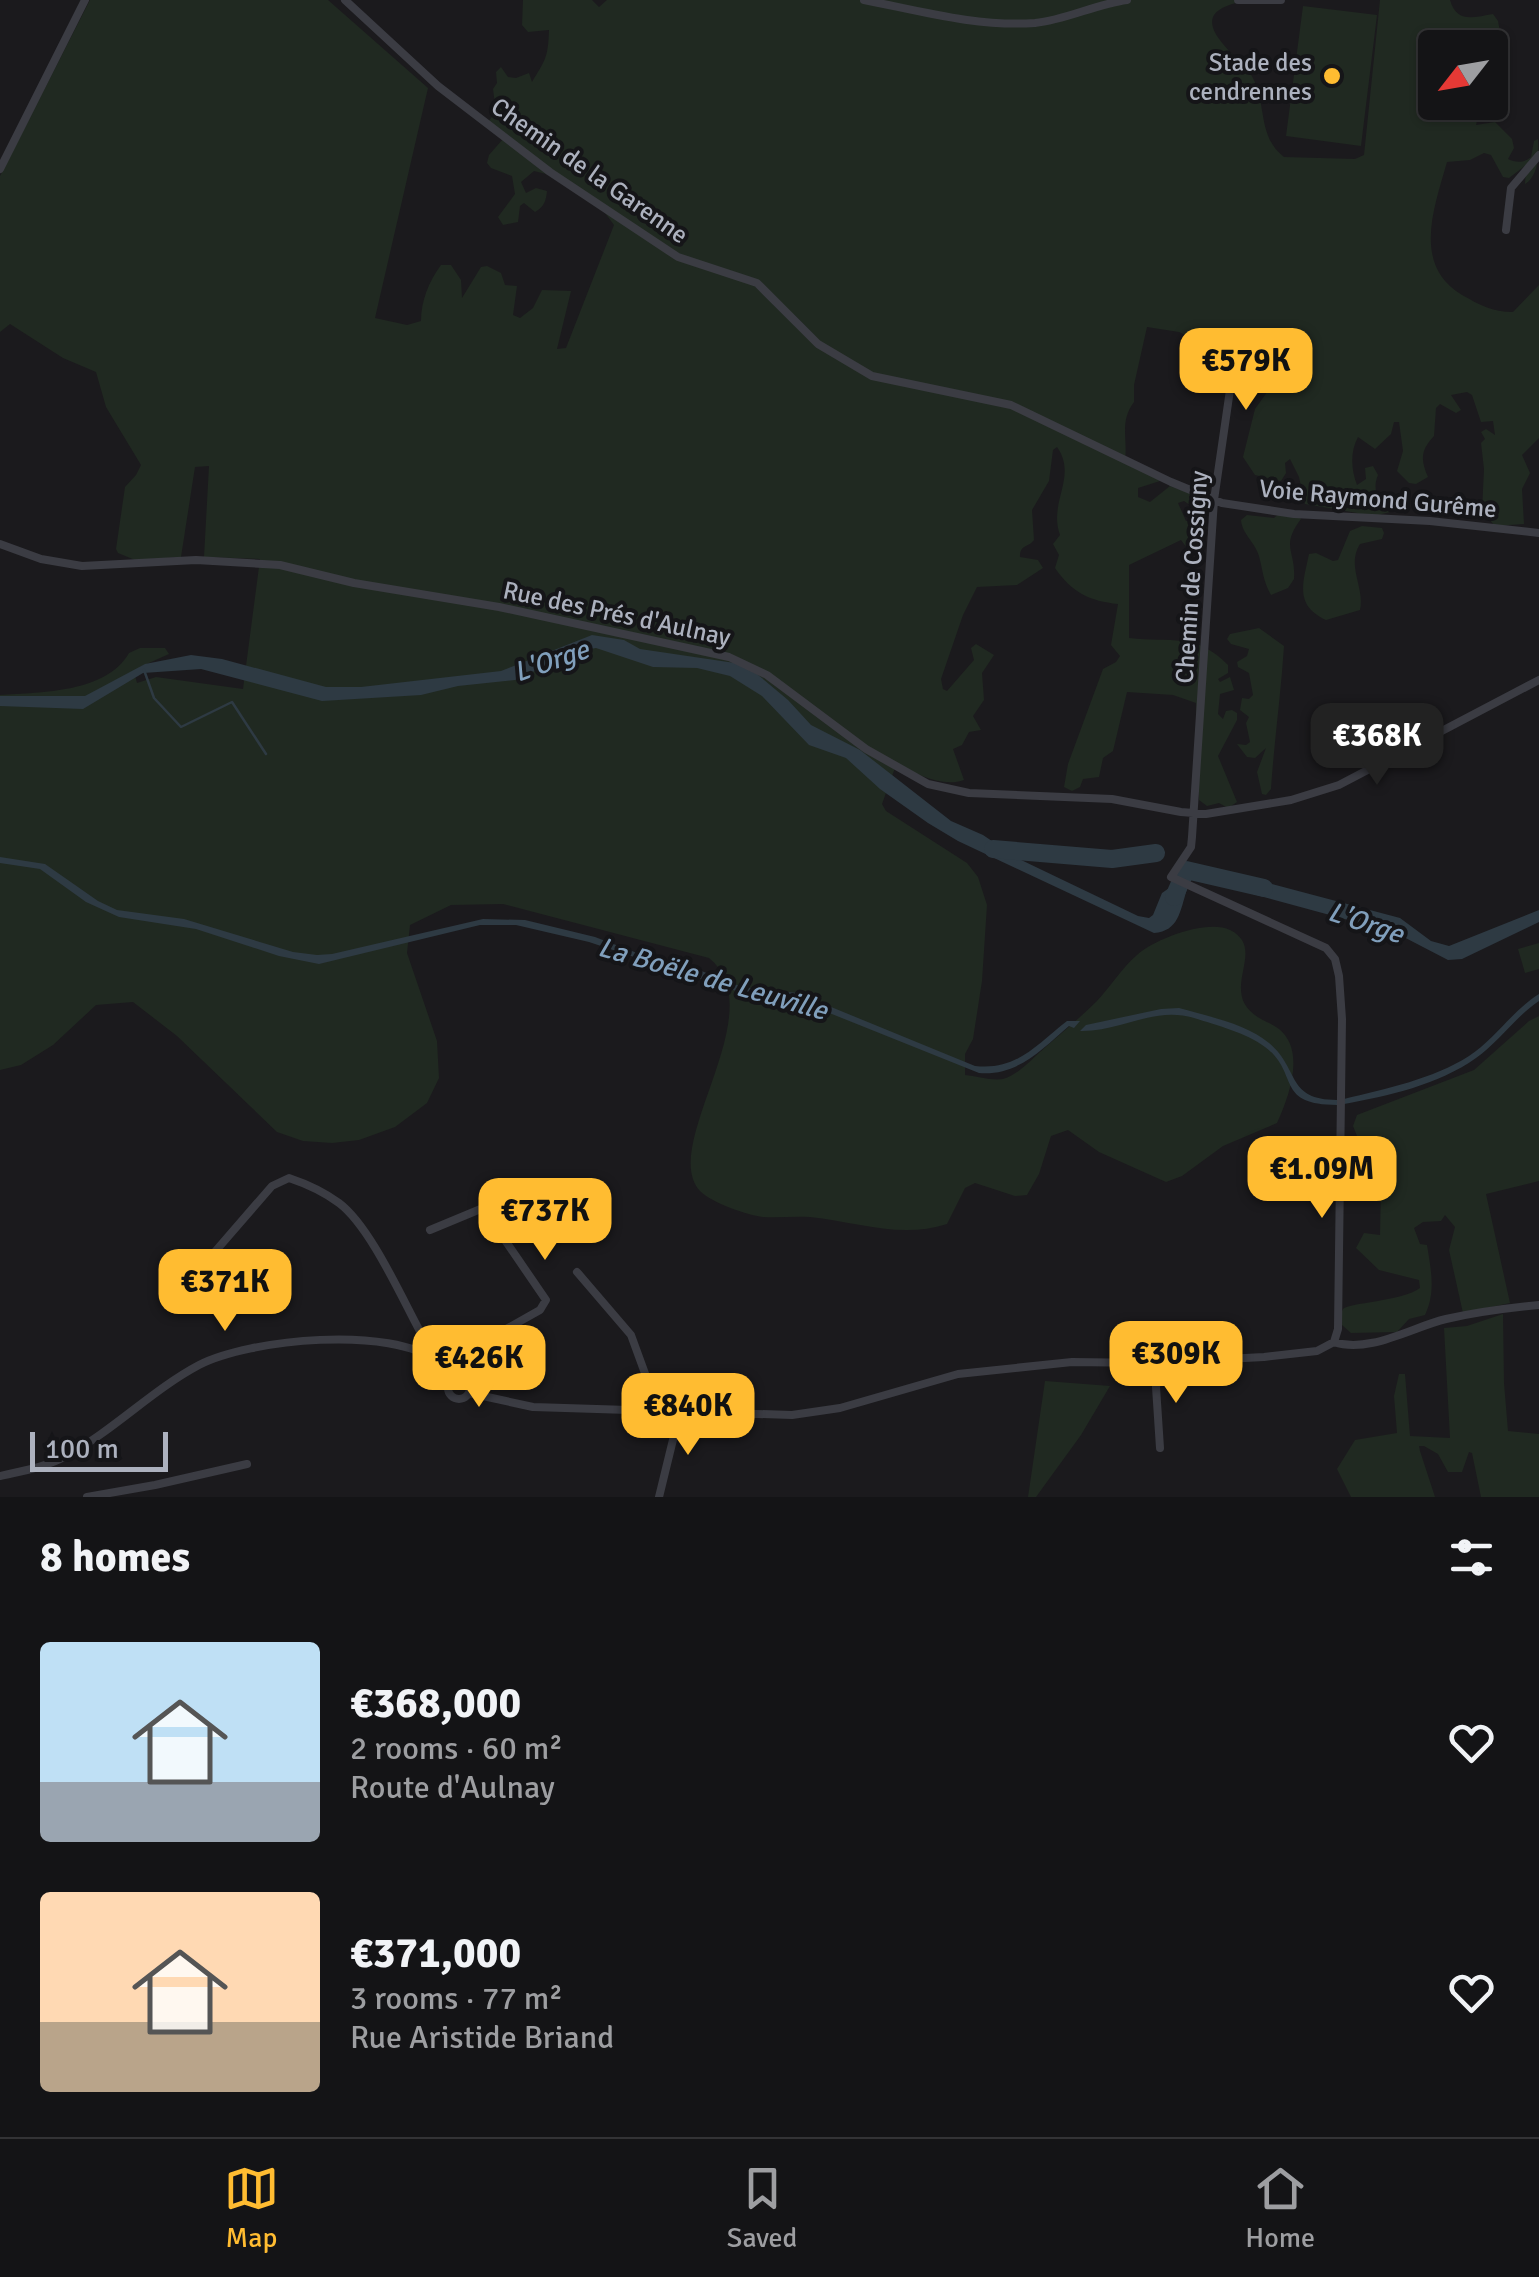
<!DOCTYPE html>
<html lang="en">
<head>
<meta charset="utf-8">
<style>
  body { margin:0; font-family:Signika,sans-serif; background:#1d1d1f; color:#f1f3f6; height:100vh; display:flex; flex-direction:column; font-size:38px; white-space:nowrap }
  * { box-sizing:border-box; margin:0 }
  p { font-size:32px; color:#9d9ea1 }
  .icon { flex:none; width:55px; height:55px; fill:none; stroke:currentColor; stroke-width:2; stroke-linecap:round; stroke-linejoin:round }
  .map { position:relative; height:1497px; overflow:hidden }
  .details { display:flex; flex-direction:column; background:#141416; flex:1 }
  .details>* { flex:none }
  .needle { width:65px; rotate:239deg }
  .controls { position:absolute; left:1418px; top:30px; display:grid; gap:20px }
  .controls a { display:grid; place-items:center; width:90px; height:90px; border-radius:10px; background:#141416; box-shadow:0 2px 8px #0004,0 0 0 2px #333335; font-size:50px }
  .scale { position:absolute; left:30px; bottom:25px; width:138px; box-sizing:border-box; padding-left:10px; border:5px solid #acb1be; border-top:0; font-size:28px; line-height:35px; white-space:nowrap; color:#acb1be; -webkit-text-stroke:8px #151518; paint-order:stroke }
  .price { position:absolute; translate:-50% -85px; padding:0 22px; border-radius:20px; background:#ffbc31; color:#111; font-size:32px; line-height:65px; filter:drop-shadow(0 2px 5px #0008) }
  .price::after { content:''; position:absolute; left:50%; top:60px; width:30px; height:22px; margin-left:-15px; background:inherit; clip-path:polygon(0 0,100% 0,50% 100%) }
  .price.on { background:#222; color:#fff }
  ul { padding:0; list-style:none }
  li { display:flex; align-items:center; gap:30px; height:250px; padding:0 40px }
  li span { display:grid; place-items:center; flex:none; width:280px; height:200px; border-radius:10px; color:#555 }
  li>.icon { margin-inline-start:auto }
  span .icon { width:120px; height:120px; fill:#fffc; stroke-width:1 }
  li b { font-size:42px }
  h2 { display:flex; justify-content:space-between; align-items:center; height:120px; padding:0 40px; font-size:42px }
  .tab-bar { display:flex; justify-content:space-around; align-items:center; height:140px; border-top:2px solid #333335; background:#141416; font-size:28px; color:#9d9ea1 }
  .tab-bar a { display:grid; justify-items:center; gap:5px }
  .tab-bar .on { color:#ffbc31 }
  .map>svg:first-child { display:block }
</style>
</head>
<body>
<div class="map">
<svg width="1539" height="1497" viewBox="0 0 1539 1497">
  <rect width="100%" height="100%" fill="#1b1a1d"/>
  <path fill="#202921" d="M 90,0 L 328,0 L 428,88 L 375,318 L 407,325 L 421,321 C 421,301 429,281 441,265 L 451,265 L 461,280 L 462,298 L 481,267 L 487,266 L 501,273 L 505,285 L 517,286 L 513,315 L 520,318 L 533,308 L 542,290 L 571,291 L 557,349 L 566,348 L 614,225 L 594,198 L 550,175 L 534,171 L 521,182 L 526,193 L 536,188 L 547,191 C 546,201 544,207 535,212 L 524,203 L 520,206 L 518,222 L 503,225 L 498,217 L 515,194 L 512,176 L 491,168 L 487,163 L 489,155 L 503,139 L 487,123 L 496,112 L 493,89 L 497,83 L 496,72 L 501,67 L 508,77 L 516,78 L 529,73 L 532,82 C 545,60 548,59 549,30 L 528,32 L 522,25 L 523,0 L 592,0 L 599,7 L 607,0 L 1247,0 C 1237,3 1218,6 1213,17 C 1206,35 1240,59 1250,73 C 1268,100 1256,136 1284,157 L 1355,159 L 1364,155 L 1380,0 L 1450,0 C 1457,24 1474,17 1493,14 L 1498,21 L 1508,73 L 1490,78 L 1490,48 L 1435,48 L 1435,102 L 1481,103 L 1476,125 L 1495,122 L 1512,139 L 1514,148 L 1508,159 C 1516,163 1524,163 1531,157 L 1534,141 L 1538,139 C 1539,153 1539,176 1525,184 L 1526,165 L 1509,178 L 1503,177 L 1491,155 L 1484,153 L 1470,160 L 1447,162 C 1434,208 1412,265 1462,295 C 1480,305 1492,312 1513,312 L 1539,285 L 1539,438 L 1522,455 L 1530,473 L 1522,489 L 1524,524 L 1495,526 L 1482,511 L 1484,469 L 1481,443 L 1485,439 L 1481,432 L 1486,429 L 1495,435 L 1493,421 L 1481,422 L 1472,395 L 1467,392 L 1451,395 L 1461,410 L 1456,413 L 1440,404 L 1436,408 L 1434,436 C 1421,450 1420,459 1428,477 L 1416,484 L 1409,483 L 1397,471 L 1403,451 L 1399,422 L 1394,422 L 1391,434 L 1375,449 L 1358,437 C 1350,452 1351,469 1357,485 L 1366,479 L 1365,468 L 1373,466 L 1378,475 C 1371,492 1380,500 1390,512 L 1367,518 L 1357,513 L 1305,504 L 1299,477 L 1290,459 L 1285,463 L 1286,473 L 1281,481 L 1255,475 L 1243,457 L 1255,409 L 1270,388 L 1269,381 L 1260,378 L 1255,388 L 1238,384 L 1237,373 L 1209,382 L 1192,379 L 1189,374 L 1190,362 L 1203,362 L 1206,345 L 1179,332 L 1147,327 L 1134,385 L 1134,402 C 1119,422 1128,439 1125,460 L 1158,477 L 1160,481 L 1138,488 L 1138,497 L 1150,502 L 1170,486 L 1195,495 L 1200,500 L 1193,507 L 1184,501 L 1178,503 L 1186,521 L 1205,521 L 1207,527 L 1201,554 L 1190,552 L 1181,540 L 1129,565 L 1129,638 C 1171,643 1196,632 1228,665 L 1228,673 L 1218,679 L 1220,682 L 1230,677 L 1234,690 L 1220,694 L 1218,714 L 1223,719 L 1226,711 L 1232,710 L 1237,713 L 1237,720 L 1218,756 L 1237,802 L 1228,808 L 1219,803 L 1207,806 L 1199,800 L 1196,703 L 1173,695 L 1127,692 L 1113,751 L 1103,758 L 1099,777 L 1083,779 L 1080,787 L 1072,791 L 1064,787 L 1068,764 L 1103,669 L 1116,662 L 1120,656 L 1111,645 L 1118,604 C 1090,601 1072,593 1055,568 L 1059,555 L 1053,544 L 1060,535 C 1048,502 1078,477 1057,447 L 1053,450 L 1049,481 L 1032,510 L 1034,540 C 1028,548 1020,544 1020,557 L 1038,560 L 1043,568 L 1017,585 L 977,587 L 963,615 L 941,679 L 943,689 L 947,691 L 974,660 L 971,648 L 976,644 L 994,655 L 982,673 L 984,700 L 973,716 L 981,730 L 969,732 L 962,745 L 953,749 L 964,780 C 942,788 916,773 896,765 L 882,804 L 886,811 L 967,863 L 978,877 L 987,905 L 982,981 L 973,1039 L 965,1054 L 965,1075 C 976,1076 992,1081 1003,1079 C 1016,1076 1030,1061 1040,1052 C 1059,1035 1079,1019 1097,1001 C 1111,986 1122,968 1137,955 C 1155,939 1207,919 1230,930 C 1272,951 1208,997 1269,1023 C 1309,1041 1291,1092 1277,1123 L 1223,1146 L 1182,1176 L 1166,1182 L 1099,1152 L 1068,1130 L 1051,1136 L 1039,1174 L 1027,1195 L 1015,1196 L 975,1183 L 965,1188 L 947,1224 C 901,1239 857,1222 810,1217 C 794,1216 779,1218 763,1217 C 747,1215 712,1203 700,1191 C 658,1146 775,1011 709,958 L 503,904 L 451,905 L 410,925 L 407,953 L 437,1041 L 439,1078 L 427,1103 L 395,1127 L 359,1140 L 332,1143 L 303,1141 L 277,1132 L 177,1036 L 133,1002 L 96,1005 L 53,1045 L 21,1065 L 0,1070 L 0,695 C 42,692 106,693 129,653 L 140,648 L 165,648 L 169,654 L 140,667 L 135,676 L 137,683 L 156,677 L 243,689 L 260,559 L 204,557 L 209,466 L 195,467 L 181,557 L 135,560 L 118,553 L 116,549 L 125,487 L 136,475 L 141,465 L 106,407 L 96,372 L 63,358 L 10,324 L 0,332 L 0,176 Z
    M 1303,6 L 1377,15 L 1361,146 L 1286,136 Z
    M 1283,510 L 1294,510 L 1301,519 C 1280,547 1296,550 1294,579 L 1288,588 L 1271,595 C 1263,581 1263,571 1259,556 C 1255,542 1242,534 1241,520 L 1247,515 L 1274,518 Z
    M 1362,526 L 1382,528 L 1384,533 L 1382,539 L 1360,544 C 1346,566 1365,587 1360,610 L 1326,620 C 1294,605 1303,583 1309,554 L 1316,553 L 1333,561 L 1338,560 L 1350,531 Z
    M 1259,628 L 1284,646 C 1281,694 1274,742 1271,789 L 1266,795 L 1262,794 L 1257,772 L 1266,748 L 1255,758 L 1247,757 L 1237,744 L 1246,745 L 1250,742 L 1246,723 L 1249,717 L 1240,710 L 1242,698 L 1249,699 L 1253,695 L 1249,673 L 1238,667 L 1237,662 L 1247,656 L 1249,649 L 1231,644 L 1227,639 L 1230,634 Z
    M 1539,943 L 1539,969 L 1525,973 L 1518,949 Z
    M 1539,1016 L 1539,1181 L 1486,1194 L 1510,1303 L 1463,1313 L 1449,1250 L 1455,1227 L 1445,1215 L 1441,1221 L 1423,1222 L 1414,1228 L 1420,1244 L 1427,1245 C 1431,1270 1436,1292 1425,1315 L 1409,1319 L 1397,1332 L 1351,1333 L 1342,1325 C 1342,1320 1340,1314 1343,1309 C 1347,1303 1403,1301 1420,1288 L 1419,1280 L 1379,1270 L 1356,1248 L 1364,1233 L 1380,1235 L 1381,1185 L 1350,1190 L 1349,1162 L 1358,1158 L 1361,1146 L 1353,1126 L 1357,1115 L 1474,1070 L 1529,1021 Z
    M 1503,1314 L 1504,1383 L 1508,1431 L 1539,1434 L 1539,1497 L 1481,1497 L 1472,1453 L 1469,1452 L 1462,1472 L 1448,1472 L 1438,1454 L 1424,1446 L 1419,1446 L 1420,1451 L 1435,1497 L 1351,1497 L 1337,1469 L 1355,1440 L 1397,1433 L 1394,1396 L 1399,1374 L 1405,1374 L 1410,1436 L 1450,1438 L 1444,1328 L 1467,1326 Z
    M 1045,1381 L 1110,1386 L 1081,1435 L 1036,1497 L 1028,1497 Z"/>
  <path fill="#2e3a43" d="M 592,635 L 624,640 L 640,649 L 735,663 L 757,674 L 788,700 L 811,725 L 860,750 L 951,821 L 983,835 L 1017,858 L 1138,916 L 1149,918 L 1153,915 L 1162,893 L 1175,884 L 1187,889 C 1180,911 1179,931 1154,933 L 958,841 L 928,823 L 880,789 L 846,758 L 809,745 L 762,696 L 730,676 L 697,668 L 653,667 L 596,648 L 578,651 L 515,680 L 458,686 L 421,695 L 322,701 L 201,669 L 143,673 L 83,709 L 0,706 L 0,696 L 85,696 L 145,664 L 191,655 L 222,659 L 326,687 L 361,687 L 501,671 Z
    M 0,857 L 45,864 L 98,901 L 117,910 L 184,919 L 293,952 L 317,955 L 332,954 L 483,919 L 525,920 L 595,937 L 645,956 L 699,970 L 742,987 L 797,993 L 975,1066 C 1017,1071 1037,1044 1067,1021 L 1080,1021 L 1074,1028 L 1069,1026 C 1041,1050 1018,1076 979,1073 L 792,998 L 742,993 L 589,942 L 516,925 L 480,925 L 319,964 L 279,956 L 196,929 L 119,917 L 86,902 L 40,869 L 0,863 Z
    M 1245,877 L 1400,918 L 1431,941 L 1449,946 L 1539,910 L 1539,922 L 1462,959 L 1448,960 L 1396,933 L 1238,890 Z
    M 1539,994 L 1539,1001 C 1515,1017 1499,1042 1476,1058 C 1438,1085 1388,1096 1344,1104 L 1344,1099 C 1385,1089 1433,1079 1469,1056 C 1495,1039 1512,1011 1539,994 Z
    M 1179,1008 C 1207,1016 1247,1024 1269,1043 C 1300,1069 1286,1100 1337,1100 L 1337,1105 C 1274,1105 1300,1073 1265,1047 C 1247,1033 1216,1025 1194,1018 C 1153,1006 1120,1032 1080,1031 L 1086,1025 L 1161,1009 Z"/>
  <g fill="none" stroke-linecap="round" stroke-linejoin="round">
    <path stroke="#2e3a43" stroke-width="2.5" d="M 144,670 L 154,698 L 181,727 L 232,702 L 266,754"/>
    <path stroke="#2e3a43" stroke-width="18" d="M 993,849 L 1112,859 L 1156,853
      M 1174,897 L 1186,870 L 1264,888"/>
    <path stroke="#3b3c43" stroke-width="8" d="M 345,0 L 438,86 L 550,172 L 678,257 L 757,283 L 818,344 L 872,376 L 1011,405 L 1171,482 L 1222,503 L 1294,514 L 1430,521 L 1539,533
      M 864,0 C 920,11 977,27 1035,23 C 1066,20 1096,4 1127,0
      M 1238,0 L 1281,0
      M 0,169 L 85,0
      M 1506,230 L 1511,188 L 1539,155
      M 0,544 L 41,559 L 82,566 L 196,560 L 280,565 L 354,583 L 499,607 L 729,657 L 767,675 L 866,749 L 928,784 L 969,793 L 1112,799 L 1181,812 L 1206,814 L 1291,800 L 1339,785 L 1539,680
      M 430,1230 L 483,1208 L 546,1300 L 540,1310 L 483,1342 L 459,1366 L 460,1378
      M 200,1269 L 272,1186 L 289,1178 C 307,1184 324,1192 339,1203 C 371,1227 403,1301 423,1337 L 428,1356
      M 577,1272 L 631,1335 L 658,1409
      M 1334,1342 C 1369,1354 1412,1327 1446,1319 C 1477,1312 1508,1308 1539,1305
      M 1160,1362 L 1156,1387 L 1160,1448
      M448 1388a11 11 0 1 1 22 0a11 11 0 1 1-22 0Z
      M 469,1393 L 533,1407 L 792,1415 L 840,1408 L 958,1374 L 1072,1362 L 1148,1363 L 1264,1357 L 1317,1351 L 1334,1342 L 1338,1329 L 1342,1019 L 1339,976 L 1335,959 L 1326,948 L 1171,877 L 1191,847 L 1192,837 L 1214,500 L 1231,383 L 1196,365
      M 0,1476 C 22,1471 46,1467 66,1456 C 113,1431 152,1390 199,1365 C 249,1339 392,1325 438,1362 C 444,1367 448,1374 452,1380
      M 87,1497 L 155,1485 L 247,1464
      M 659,1497 L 680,1411"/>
  </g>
  <circle fill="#ffbc31" stroke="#151518" stroke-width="4" cx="1332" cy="76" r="10"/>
  <g text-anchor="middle" stroke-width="8" stroke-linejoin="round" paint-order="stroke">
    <g font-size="25" fill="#acb1be" stroke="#151518" text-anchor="end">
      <text x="1312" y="71">Stade des<tspan x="1312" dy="29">cendrennes</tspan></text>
    </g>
    <g font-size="25" fill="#acb1be" stroke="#151518">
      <text transform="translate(590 170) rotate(35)" y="9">Chemin de la Garenne</text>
      <text transform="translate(1378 498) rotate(5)" y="9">Voie Raymond Gurême</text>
      <text transform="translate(1191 577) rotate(-86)" y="9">Chemin de Cossigny</text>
      <text transform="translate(617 613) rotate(12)" y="9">Rue des Prés d'Aulnay</text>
    </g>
    <g font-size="28" font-style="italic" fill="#809fbc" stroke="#151518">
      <text transform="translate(551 660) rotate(-19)" y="10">L'Orge</text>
      <text transform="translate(1366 922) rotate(18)" y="10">L'Orge</text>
      <text transform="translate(713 978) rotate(16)" y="10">La Boële de Leuville</text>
    </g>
  </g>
</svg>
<div class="controls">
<a><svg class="needle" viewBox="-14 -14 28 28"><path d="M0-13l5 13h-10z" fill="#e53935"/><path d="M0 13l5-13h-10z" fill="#9d9ea1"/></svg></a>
</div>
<div class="scale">100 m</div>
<b class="price" style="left:1246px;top:413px">€579K</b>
<b class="price on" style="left:1377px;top:788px">€368K</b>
<b class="price" style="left:1322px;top:1221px">€1.09M</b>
<b class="price" style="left:545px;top:1263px">€737K</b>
<b class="price" style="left:225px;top:1334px">€371K</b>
<b class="price" style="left:1176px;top:1406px">€309K</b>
<b class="price" style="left:479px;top:1410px">€426K</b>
<b class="price" style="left:688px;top:1458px">€840K</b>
</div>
<section class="details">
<h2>8 homes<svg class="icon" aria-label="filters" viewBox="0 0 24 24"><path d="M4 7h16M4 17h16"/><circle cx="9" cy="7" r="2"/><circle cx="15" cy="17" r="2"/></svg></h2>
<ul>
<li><span style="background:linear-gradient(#bfe0f5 70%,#9aa5b1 0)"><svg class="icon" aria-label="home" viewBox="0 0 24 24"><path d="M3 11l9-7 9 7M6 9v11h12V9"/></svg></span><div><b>€368,000</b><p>2 rooms · 60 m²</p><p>Route d'Aulnay</p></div><svg class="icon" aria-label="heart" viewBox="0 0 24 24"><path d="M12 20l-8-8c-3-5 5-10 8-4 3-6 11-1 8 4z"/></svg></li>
<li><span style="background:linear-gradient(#ffd9b3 65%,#b9a48a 0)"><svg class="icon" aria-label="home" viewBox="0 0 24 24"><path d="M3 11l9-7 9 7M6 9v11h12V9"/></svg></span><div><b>€371,000</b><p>3 rooms · 77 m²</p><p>Rue Aristide Briand</p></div><svg class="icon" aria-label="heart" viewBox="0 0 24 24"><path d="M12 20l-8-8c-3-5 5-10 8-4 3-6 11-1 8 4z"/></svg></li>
</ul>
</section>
<nav class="tab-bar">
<a class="on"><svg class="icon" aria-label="map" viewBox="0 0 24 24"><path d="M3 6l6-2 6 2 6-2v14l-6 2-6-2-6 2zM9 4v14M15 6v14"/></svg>Map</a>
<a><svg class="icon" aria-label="saved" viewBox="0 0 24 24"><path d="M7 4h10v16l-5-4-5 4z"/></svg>Saved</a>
<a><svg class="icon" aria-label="home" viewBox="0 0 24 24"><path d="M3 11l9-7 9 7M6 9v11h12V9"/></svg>Home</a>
</nav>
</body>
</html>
